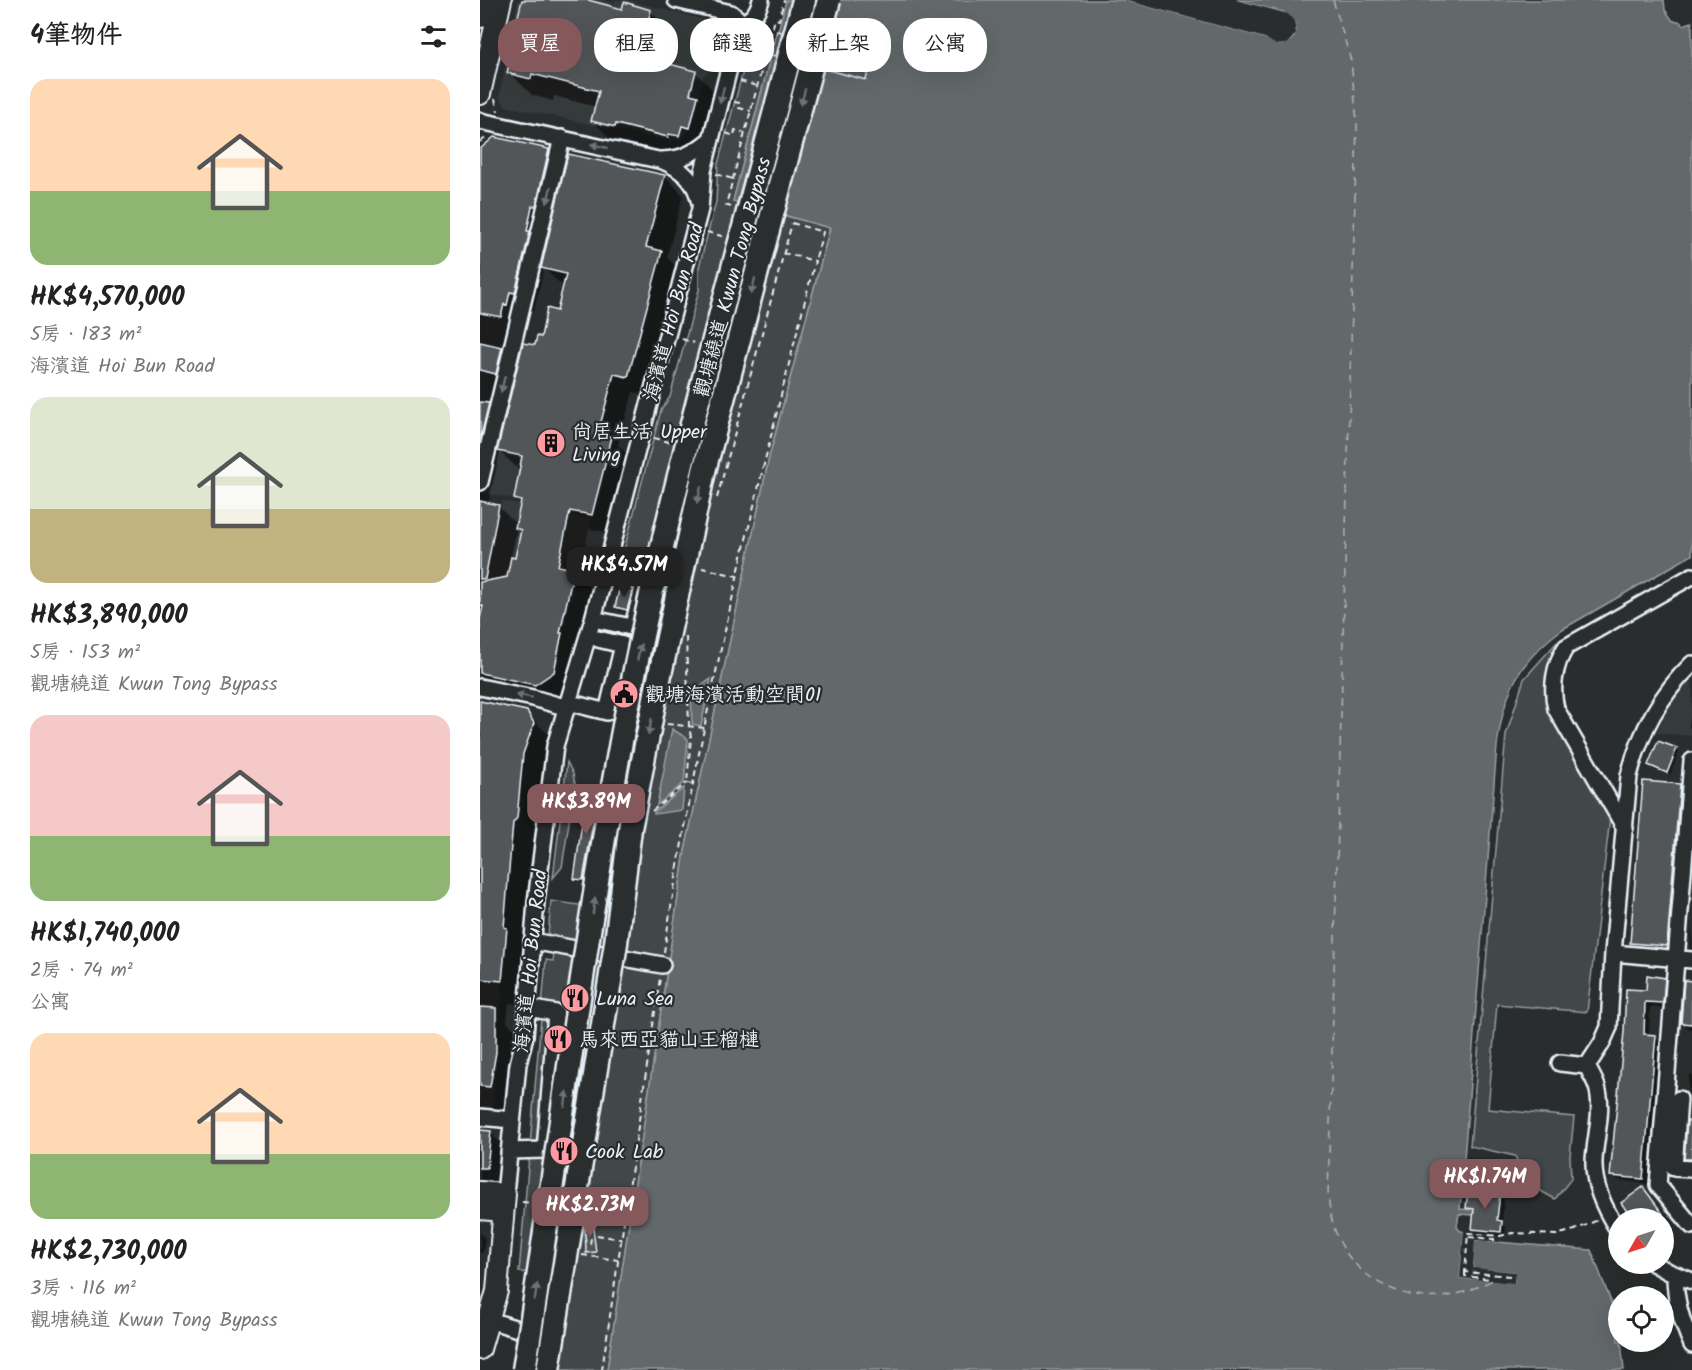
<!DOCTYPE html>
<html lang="zh-TW">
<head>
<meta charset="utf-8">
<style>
  body { margin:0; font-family:Kalam,"LXGW WenKai TC",sans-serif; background:#f2f2f2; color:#222; height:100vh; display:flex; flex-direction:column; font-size:22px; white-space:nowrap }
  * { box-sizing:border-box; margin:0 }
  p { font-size:20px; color:#767676 }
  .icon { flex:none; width:33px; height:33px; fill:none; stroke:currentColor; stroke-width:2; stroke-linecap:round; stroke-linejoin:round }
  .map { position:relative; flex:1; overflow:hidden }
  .details { display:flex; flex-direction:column; background:#fff; width:480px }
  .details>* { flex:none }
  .guide { position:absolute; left:18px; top:18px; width:570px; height:54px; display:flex; gap:12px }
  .needle { width:39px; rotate:231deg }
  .tools { position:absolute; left:1128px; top:1208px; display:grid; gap:12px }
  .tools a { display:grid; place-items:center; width:66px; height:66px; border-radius:50%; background:#fff; box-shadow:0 6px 24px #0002; font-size:30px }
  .price { position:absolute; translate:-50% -51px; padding:0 14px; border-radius:12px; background:#85585c; color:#fff; font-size:20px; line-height:39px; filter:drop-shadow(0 2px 3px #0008) }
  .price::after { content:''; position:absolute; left:50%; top:36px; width:18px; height:14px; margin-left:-9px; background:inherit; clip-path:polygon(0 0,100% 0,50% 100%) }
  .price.on { background:#222; color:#fff }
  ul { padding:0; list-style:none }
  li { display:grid; align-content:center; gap:12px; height:318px; padding:0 30px }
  li span { display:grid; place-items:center; height:186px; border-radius:18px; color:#555 }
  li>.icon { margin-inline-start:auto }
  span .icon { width:108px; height:108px; fill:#fffc; stroke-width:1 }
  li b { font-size:26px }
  h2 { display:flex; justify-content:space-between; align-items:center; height:72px; padding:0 30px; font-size:26px }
  .tag { padding:0 21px; border-radius:24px; background:#fff; box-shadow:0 6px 24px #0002; font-size:21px; line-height:54px }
  .tag.on { background:#85585c; color:#fff }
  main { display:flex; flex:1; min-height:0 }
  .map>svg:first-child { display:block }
</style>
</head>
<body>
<main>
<section class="details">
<h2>4筆物件<svg class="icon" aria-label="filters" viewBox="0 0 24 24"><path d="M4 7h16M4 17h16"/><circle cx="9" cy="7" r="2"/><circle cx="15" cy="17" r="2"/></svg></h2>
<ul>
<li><span style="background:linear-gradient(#ffd9b3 60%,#8fb573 0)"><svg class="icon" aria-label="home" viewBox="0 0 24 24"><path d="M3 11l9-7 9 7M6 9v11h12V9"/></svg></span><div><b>HK$4,570,000</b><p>5房 · 183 m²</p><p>海濱道 Hoi Bun Road</p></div></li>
<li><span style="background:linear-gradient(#dfe7d0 60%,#c2b280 0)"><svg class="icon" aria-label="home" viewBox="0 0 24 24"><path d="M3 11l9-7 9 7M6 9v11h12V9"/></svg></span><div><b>HK$3,890,000</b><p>5房 · 153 m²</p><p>觀塘繞道 Kwun Tong Bypass</p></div></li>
<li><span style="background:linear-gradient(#f6c9c9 65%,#8fb573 0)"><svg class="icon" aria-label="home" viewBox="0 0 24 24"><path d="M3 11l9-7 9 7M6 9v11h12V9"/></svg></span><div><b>HK$1,740,000</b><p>2房 · 74 m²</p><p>公寓</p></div></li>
<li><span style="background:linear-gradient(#ffd9b3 65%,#8fb573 0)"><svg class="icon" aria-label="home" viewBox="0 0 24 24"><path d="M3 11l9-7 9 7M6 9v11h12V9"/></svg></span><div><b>HK$2,730,000</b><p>3房 · 116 m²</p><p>觀塘繞道 Kwun Tong Bypass</p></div></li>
</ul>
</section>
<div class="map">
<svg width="1212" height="1370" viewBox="0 0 1212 1370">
  <rect width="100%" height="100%" fill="#2a2d2e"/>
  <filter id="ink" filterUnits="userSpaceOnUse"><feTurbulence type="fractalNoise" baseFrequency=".0167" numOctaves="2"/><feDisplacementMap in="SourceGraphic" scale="12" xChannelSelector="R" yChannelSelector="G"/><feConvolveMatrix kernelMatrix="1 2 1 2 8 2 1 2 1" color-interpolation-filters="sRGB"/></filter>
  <g filter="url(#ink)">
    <path fill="#363a3b" d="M 38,0 L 122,0 L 134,3 L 135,0 L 147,0 L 240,24 L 227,74 L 224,74 L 207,134 L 200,140 L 188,141 L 26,106 L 19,98 Z
      M 0,227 L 53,238 L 0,459 Z
      M 10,450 L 123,474 L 112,515 L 0,492 Z
      M 22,501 L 111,519 L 84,625 L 1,608 Z
      M 1212,677 L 1212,736 L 1176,733 L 1189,706 Z
      M 0,925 L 27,928 L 12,1113 L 0,1111 Z"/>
    <path fill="#424648" stroke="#959ca0" stroke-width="1.5" d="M 269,49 L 291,55 L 253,201 L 350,228 L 289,458 L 205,851 L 127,1370 L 76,1370 L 90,1275 L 39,1272 L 66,960 L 73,961 L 76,937 L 68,936 L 71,901 L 140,911 L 201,585 L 139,569 L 181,410 L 190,397 L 219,290 L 219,267 L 236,202 L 238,164 Z
      M 1077,642 L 1067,672 L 1068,710 L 1130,818 L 1107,1012 L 1017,1004 L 1008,1109 L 1094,1117 L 1090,1156 L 1091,1179 L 1075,1199 L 1048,1184 L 1035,1156 L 990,1146 L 1026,735 L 1044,679 Z
      M 87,762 L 93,774 L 95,784 L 82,867 L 73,878 Z"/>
    <path fill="#63686b" stroke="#989fa3" stroke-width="1.5" d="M 306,0 L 644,0 L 785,38 L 800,45 C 811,43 817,36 816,25 L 803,12 L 756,0 L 1184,0 L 1185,10 L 1193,21 L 1199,21 L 1203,25 L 1212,22 L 1212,555 L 1081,630 C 1037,663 1024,693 1017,746 L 980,1209 L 993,1210 L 993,1215 L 979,1214 L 977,1226 L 979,1230 L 984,1232 L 980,1278 L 1034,1282 L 1034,1272 L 993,1269 L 994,1240 L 1111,1250 L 1138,1320 L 1138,1341 L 1141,1341 L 1144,1370 L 127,1370 L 205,851 L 289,458 L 350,228 L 253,201 L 291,55 L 386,80 L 392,57 L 298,31 Z
      M 231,679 L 221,726 L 212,724 L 211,692 Z
      M 192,729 L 208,739 L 204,783 L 177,805 Z
      M 204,788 L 202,810 L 174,814 L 174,812 Z"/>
    <path fill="#2a2d2e" d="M 644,0 L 656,0 L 786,35 L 797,42 L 805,41 L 811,37 L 813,26 L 806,17 L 755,3 L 753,0 L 756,0 L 808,14 L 814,21 L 816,33 L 807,44 L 796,45 L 785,38 Z
      M 984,1229 L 987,1232 L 983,1276 L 1031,1280 L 1031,1275 L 992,1272 L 990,1269 L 992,1238 L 1020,1239 L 1020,1242 L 995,1240 L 993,1268 L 1035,1272 L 1034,1283 L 980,1278 Z"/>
    <path fill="#0007" fill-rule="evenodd" d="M 44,0 L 102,0 L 143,10 L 170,11 L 193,34 L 185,65 L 215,72 L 238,95 L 221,158 L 211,156 L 211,159 L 158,145 L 157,149 L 135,144 L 113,121 L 116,107 L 74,96 L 73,101 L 52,95 L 29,72 Z
      M 392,58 L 387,80 L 347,70 Z
      M 69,150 L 86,168 L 89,156 L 185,176 L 203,195 L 187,257 L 200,271 L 167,395 L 153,392 L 138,445 L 150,457 L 131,533 L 109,529 L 98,576 L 112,590 L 93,691 L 74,703 L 0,681 L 0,151 ZM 64,269 L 84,287 L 79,313 L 56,347 L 39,366 L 23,349 L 26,333 L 39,335 L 42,322 L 46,323 L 49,310 L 54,311 ZM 18,388 L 33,391 L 26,423 L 14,410 ZM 20,452 L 38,469 L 41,470 L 36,499 L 42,505 L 37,525 L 18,506 L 8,504 ZM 37,528 L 42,533 L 37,560 L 31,558 Z
      M 152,591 L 155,594 L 150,612 L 139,610 L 136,607 Z
      M 0,703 L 46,712 L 71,737 L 46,1005 L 29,1003 L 27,1022 L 39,1034 L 34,1110 L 0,1123 Z
      M 1210,718 L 1212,718 L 1212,730 L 1209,727 Z
      M 1196,749 L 1199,752 L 1190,775 L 1170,765 Z
      M 1199,786 L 1205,792 L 1193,951 L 1158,948 L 1152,942 Z
      M 117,797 L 120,800 L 106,883 L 99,881 L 96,878 Z
      M 1212,922 L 1212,951 L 1210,949 Z
      M 1184,980 L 1189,985 L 1188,1008 L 1170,1007 L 1169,1036 L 1175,1037 L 1181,1042 L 1168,1184 L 1137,1180 L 1132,1175 L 1146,1032 L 1167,992 Z
      M 1212,982 L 1212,1029 L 1209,1029 L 1202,1022 Z
      M 1209,1074 L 1212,1075 L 1212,1164 L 1206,1158 L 1210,1100 L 1208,1092 Z
      M 0,1131 L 10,1132 L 34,1157 L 32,1183 L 0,1189 Z
      M 1019,1194 L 1024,1199 L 1022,1223 L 1026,1227 L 1025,1236 L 998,1233 L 993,1228 L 995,1213 L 988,1208 Z
      M 1168,1194 L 1186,1219 L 1184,1221 L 1184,1218 L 1153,1218 Z
      M 0,1233 L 5,1238 L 3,1253 L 0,1253 Z"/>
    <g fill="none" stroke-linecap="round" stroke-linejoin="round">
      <path stroke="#acb3b9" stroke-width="1.5" stroke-dasharray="8 6" stroke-linecap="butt" d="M 853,0 L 871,61 L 877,123 L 848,1196 C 850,1211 852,1226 859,1240 C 876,1278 922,1301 962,1297 C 979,1295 995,1288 1011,1281"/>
    </g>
    <path fill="#535759" stroke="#e8f1f8" stroke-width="1.5" d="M 42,0 L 108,0 L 142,9 L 144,2 L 171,10 L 159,56 L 216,71 L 210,94 L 218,96 L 210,128 L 202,126 L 199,136 L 189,134 L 188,137 L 136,124 L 135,127 L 111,121 L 119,91 L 52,74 L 51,79 L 27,73 L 34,45 L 31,44 Z
      M 297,31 L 302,32 L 296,56 L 291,55 Z
      M 351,45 L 392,57 L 386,80 L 345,69 Z
      M 14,137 L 69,149 L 56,206 L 52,206 L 47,231 L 50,231 L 35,293 L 30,292 L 27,305 L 24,304 L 21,317 L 0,313 L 0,149 Z
      M 88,154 L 185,175 L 166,247 L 182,251 L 148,377 L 134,374 L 118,433 L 132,437 L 112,515 L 90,511 L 78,566 L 94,569 L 80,633 L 82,633 L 74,672 L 55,685 L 0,673 L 0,619 L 3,606 L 0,605 L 0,582 L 27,577 L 31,557 L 35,558 L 41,530 L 35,528 L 41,501 L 34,499 L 42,456 L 17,451 L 43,343 L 55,345 L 57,336 L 61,337 L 67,308 L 77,311 L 86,274 L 61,268 Z
      M 0,342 L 22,347 L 16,374 L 0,370 Z
      M 0,402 L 9,403 L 0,440 Z
      M 0,501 L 19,505 L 5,579 L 0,579 Z
      M 140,586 L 153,589 L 147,610 L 135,607 Z
      M 0,701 L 47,711 L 54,723 L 43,754 L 37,818 L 33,823 L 24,927 L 27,928 L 22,981 L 0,979 Z
      M 1178,741 L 1197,748 L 1187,773 L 1168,765 Z
      M 1163,781 L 1200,784 L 1187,946 L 1150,943 Z
      M 106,794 L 118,795 L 103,880 L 94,879 Z
      M 1167,975 L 1185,978 L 1183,1003 L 1165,1002 L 1164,1034 L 1176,1035 L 1163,1179 L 1130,1176 L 1144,1032 L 1146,989 L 1166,990 Z
      M 1204,980 L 1212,981 L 1212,1024 L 1201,1023 Z
      M 0,1007 L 16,1008 L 16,1052 L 10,1087 L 0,1086 Z
      M 1207,1121 L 1212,1121 L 1212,1159 L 1204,1159 Z
      M 0,1130 L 11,1131 L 7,1168 L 0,1168 Z
      M 1163,1187 L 1183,1214 L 1177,1218 L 1152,1218 L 1141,1203 Z
      M 988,1189 L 1020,1193 L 1017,1220 L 1022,1221 L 1021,1232 L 992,1229 L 994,1209 L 986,1208 Z
      M 112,1221 L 116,1252 L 106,1253 L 105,1222 Z"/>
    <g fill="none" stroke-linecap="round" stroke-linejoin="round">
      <g stroke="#e8f1f8" stroke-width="20">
        <path id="minor" d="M 259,25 C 272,19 277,14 281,0
          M 0,121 L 183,161 C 200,168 216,181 219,200
          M 182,160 C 203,160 215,152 231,139
          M 0,482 L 82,138
          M 113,619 L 151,627 L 153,625 L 163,588 L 159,581 L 125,572
          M 0,687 L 53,698 L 88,708
          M 99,705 L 127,712 L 143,645 L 118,639
          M 1212,761 L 1178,1185 L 1212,1226
          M 1145,828 L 1076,709 C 1071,688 1074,665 1086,647 L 1212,576
          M 52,941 L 182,965
          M 1133,953 L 1212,960
          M 1080,1063 L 1107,1066
          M 1107,1066 L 1122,1043 L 1129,1027 L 1133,953 L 1149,776 C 1160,732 1179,696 1212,664
          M 1107,1066 C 1110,1073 1115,1080 1117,1087 C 1124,1109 1115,1137 1114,1161 C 1113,1185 1125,1210 1138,1230
          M 1199,1099 L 1194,1168 L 1212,1169
          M 0,1117 L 32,1120
          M 29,1151 L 65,1150 L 76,1013 L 48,1008
          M 25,1194 L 38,1064 L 45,1036 L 56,902 L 75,746 L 113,619 L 220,209 L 223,171 L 259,29 L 257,18 L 251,13 L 196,0
          M 1173,1263 L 1189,1272 L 1212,1281
          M 1195,1275 C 1195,1301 1202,1322 1212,1345
          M 9,1320 L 57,1335"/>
      </g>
      <g stroke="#e8f1f8" stroke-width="24">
        <path id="major" d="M 0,17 L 4,0
          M 0,94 L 21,0
          M 0,1192 L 25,1194 L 17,1291 L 0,1349
          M 0,1209 L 23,1211"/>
      </g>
      <path stroke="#e8f1f8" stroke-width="2" stroke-dasharray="6 4.5" stroke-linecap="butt" d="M 271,38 L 294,44
        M 260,81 L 277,86
        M 15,99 L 18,111
        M 254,102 L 260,103 L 259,108 L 271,111
        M 246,133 L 254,136 L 255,130 L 265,133
        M 0,142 L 7,137
        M 236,174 L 253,179
        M 251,207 L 246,205 L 295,19 L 299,20 L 304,0
        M 312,223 L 343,232 L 335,261
        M 227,232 L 245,237
        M 202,339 L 214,343
        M 174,438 L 189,442
        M 237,498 L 312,223
        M 146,549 L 164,554
        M 222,568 L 257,576
        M 206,637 L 209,726 L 211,737 L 207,783 L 213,784
        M 187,724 L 225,728
        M 172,811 L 207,783
        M 184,952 C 219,719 277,489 335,261 L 300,252
        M 42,1202 L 53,1203
        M 112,1213 L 144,1218
        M 114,1231 L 114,1226
        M 117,1235 L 141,1239
        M 989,1237 L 1014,1239 L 1014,1241
        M 110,1244 L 111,1238
        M 102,1255 L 138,1260
        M 985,1272 L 985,1276 L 1011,1279 L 1011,1281
        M 1030,1276 L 985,1272 L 988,1233 L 1020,1236 L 1032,1233 L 1076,1235 L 1095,1230 L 1118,1220
        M 122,1370 L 180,978"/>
      <use href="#minor" stroke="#2a2d2e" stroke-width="15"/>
      <use href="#major" stroke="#2a2d2e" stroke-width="20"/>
      <g stroke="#e8f1f8" stroke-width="27" stroke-linecap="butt">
        <path id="highway-bridge" d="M 44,1370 C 79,1150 105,928 147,710 C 193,470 264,236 324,0
          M 68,1370 L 136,943 L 150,829 L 176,693 L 224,471 L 349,0"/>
      </g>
      <use href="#highway-bridge" stroke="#2a2d2e" stroke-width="22"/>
    </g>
    <defs><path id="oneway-solid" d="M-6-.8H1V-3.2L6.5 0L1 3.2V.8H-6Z" transform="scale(1.5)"/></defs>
    <g fill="#6c7275">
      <use href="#oneway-solid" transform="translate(242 95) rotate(104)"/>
      <use href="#oneway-solid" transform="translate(323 97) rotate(105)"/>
      <use href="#oneway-solid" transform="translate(119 146) rotate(-167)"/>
      <use href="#oneway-solid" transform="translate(69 195) rotate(103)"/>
      <use href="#oneway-solid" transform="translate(273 286) rotate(105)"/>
      <use href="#oneway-solid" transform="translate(23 384) rotate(103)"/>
      <use href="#oneway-solid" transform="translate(219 495) rotate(103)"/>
      <use href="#oneway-solid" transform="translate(159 652) rotate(-78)"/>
      <use href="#oneway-solid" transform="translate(44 696) rotate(-168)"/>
      <use href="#oneway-solid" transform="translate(170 727) rotate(101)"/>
      <use href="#oneway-solid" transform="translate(114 906) rotate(-81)"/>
      <use href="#oneway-solid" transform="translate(86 1099) rotate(-82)"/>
      <use href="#oneway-solid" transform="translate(56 1292) rotate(-81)"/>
    </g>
  </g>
  <defs>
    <g id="building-disc" transform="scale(1.5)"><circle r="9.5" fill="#ff9aa2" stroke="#2a2d2e"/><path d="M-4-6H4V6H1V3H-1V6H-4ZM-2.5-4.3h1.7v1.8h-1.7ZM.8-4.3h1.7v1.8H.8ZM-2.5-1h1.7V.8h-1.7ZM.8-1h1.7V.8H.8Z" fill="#111"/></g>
    <g id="civic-disc" transform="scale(1.5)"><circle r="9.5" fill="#ff9aa2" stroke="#2a2d2e"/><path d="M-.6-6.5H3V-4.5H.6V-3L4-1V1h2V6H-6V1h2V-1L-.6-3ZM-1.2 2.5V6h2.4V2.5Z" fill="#111"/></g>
    <g id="restaurant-disc" transform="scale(1.5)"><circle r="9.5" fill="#ff9aa2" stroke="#2a2d2e"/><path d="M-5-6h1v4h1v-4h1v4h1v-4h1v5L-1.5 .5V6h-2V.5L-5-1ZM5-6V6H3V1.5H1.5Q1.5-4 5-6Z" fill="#111"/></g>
  </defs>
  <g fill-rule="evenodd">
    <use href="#building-disc" x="71" y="443"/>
    <use href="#civic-disc" x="144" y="694"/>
    <use href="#restaurant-disc" x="95" y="998"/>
    <use href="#restaurant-disc" x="78" y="1039"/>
    <use href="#restaurant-disc" x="84" y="1151"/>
  </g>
  <g text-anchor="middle" stroke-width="4.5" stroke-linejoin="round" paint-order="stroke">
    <g font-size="20" fill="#e8f1f8" stroke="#2a2d2e">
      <text transform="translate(252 277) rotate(-75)" y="7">觀塘繞道 Kwun Tong Bypass</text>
      <text transform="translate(193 312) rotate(-75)" y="7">海濱道 Hoi Bun Road</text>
      <text transform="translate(50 961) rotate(-84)" y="7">海濱道 Hoi Bun Road</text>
    </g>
    <g font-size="20" fill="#e8f1f8" stroke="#2a2d2e" text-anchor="start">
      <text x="92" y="438">尚居生活 Upper<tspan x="92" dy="23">Living</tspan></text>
      <text x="165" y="701">觀塘海濱活動空間01</text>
      <text x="116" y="1005">Luna Sea</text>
      <text x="99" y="1046">馬來西亞貓山王榴槤</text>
      <text x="105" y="1158">Cook Lab</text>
    </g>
  </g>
</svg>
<div class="tools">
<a><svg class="needle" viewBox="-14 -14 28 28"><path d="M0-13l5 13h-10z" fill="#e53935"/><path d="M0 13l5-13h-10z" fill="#767676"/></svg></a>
<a><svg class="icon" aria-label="locate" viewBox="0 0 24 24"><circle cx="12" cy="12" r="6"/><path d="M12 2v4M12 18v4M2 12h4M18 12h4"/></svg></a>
</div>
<b class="price on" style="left:144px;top:598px">HK$4.57M</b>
<b class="price" style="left:106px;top:835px">HK$3.89M</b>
<b class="price" style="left:1005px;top:1210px">HK$1.74M</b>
<b class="price" style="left:110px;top:1238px">HK$2.73M</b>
<div class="guide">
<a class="tag on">買屋</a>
<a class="tag">租屋</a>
<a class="tag">篩選</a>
<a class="tag">新上架</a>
<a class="tag">公寓</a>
</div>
</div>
</main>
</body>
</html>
